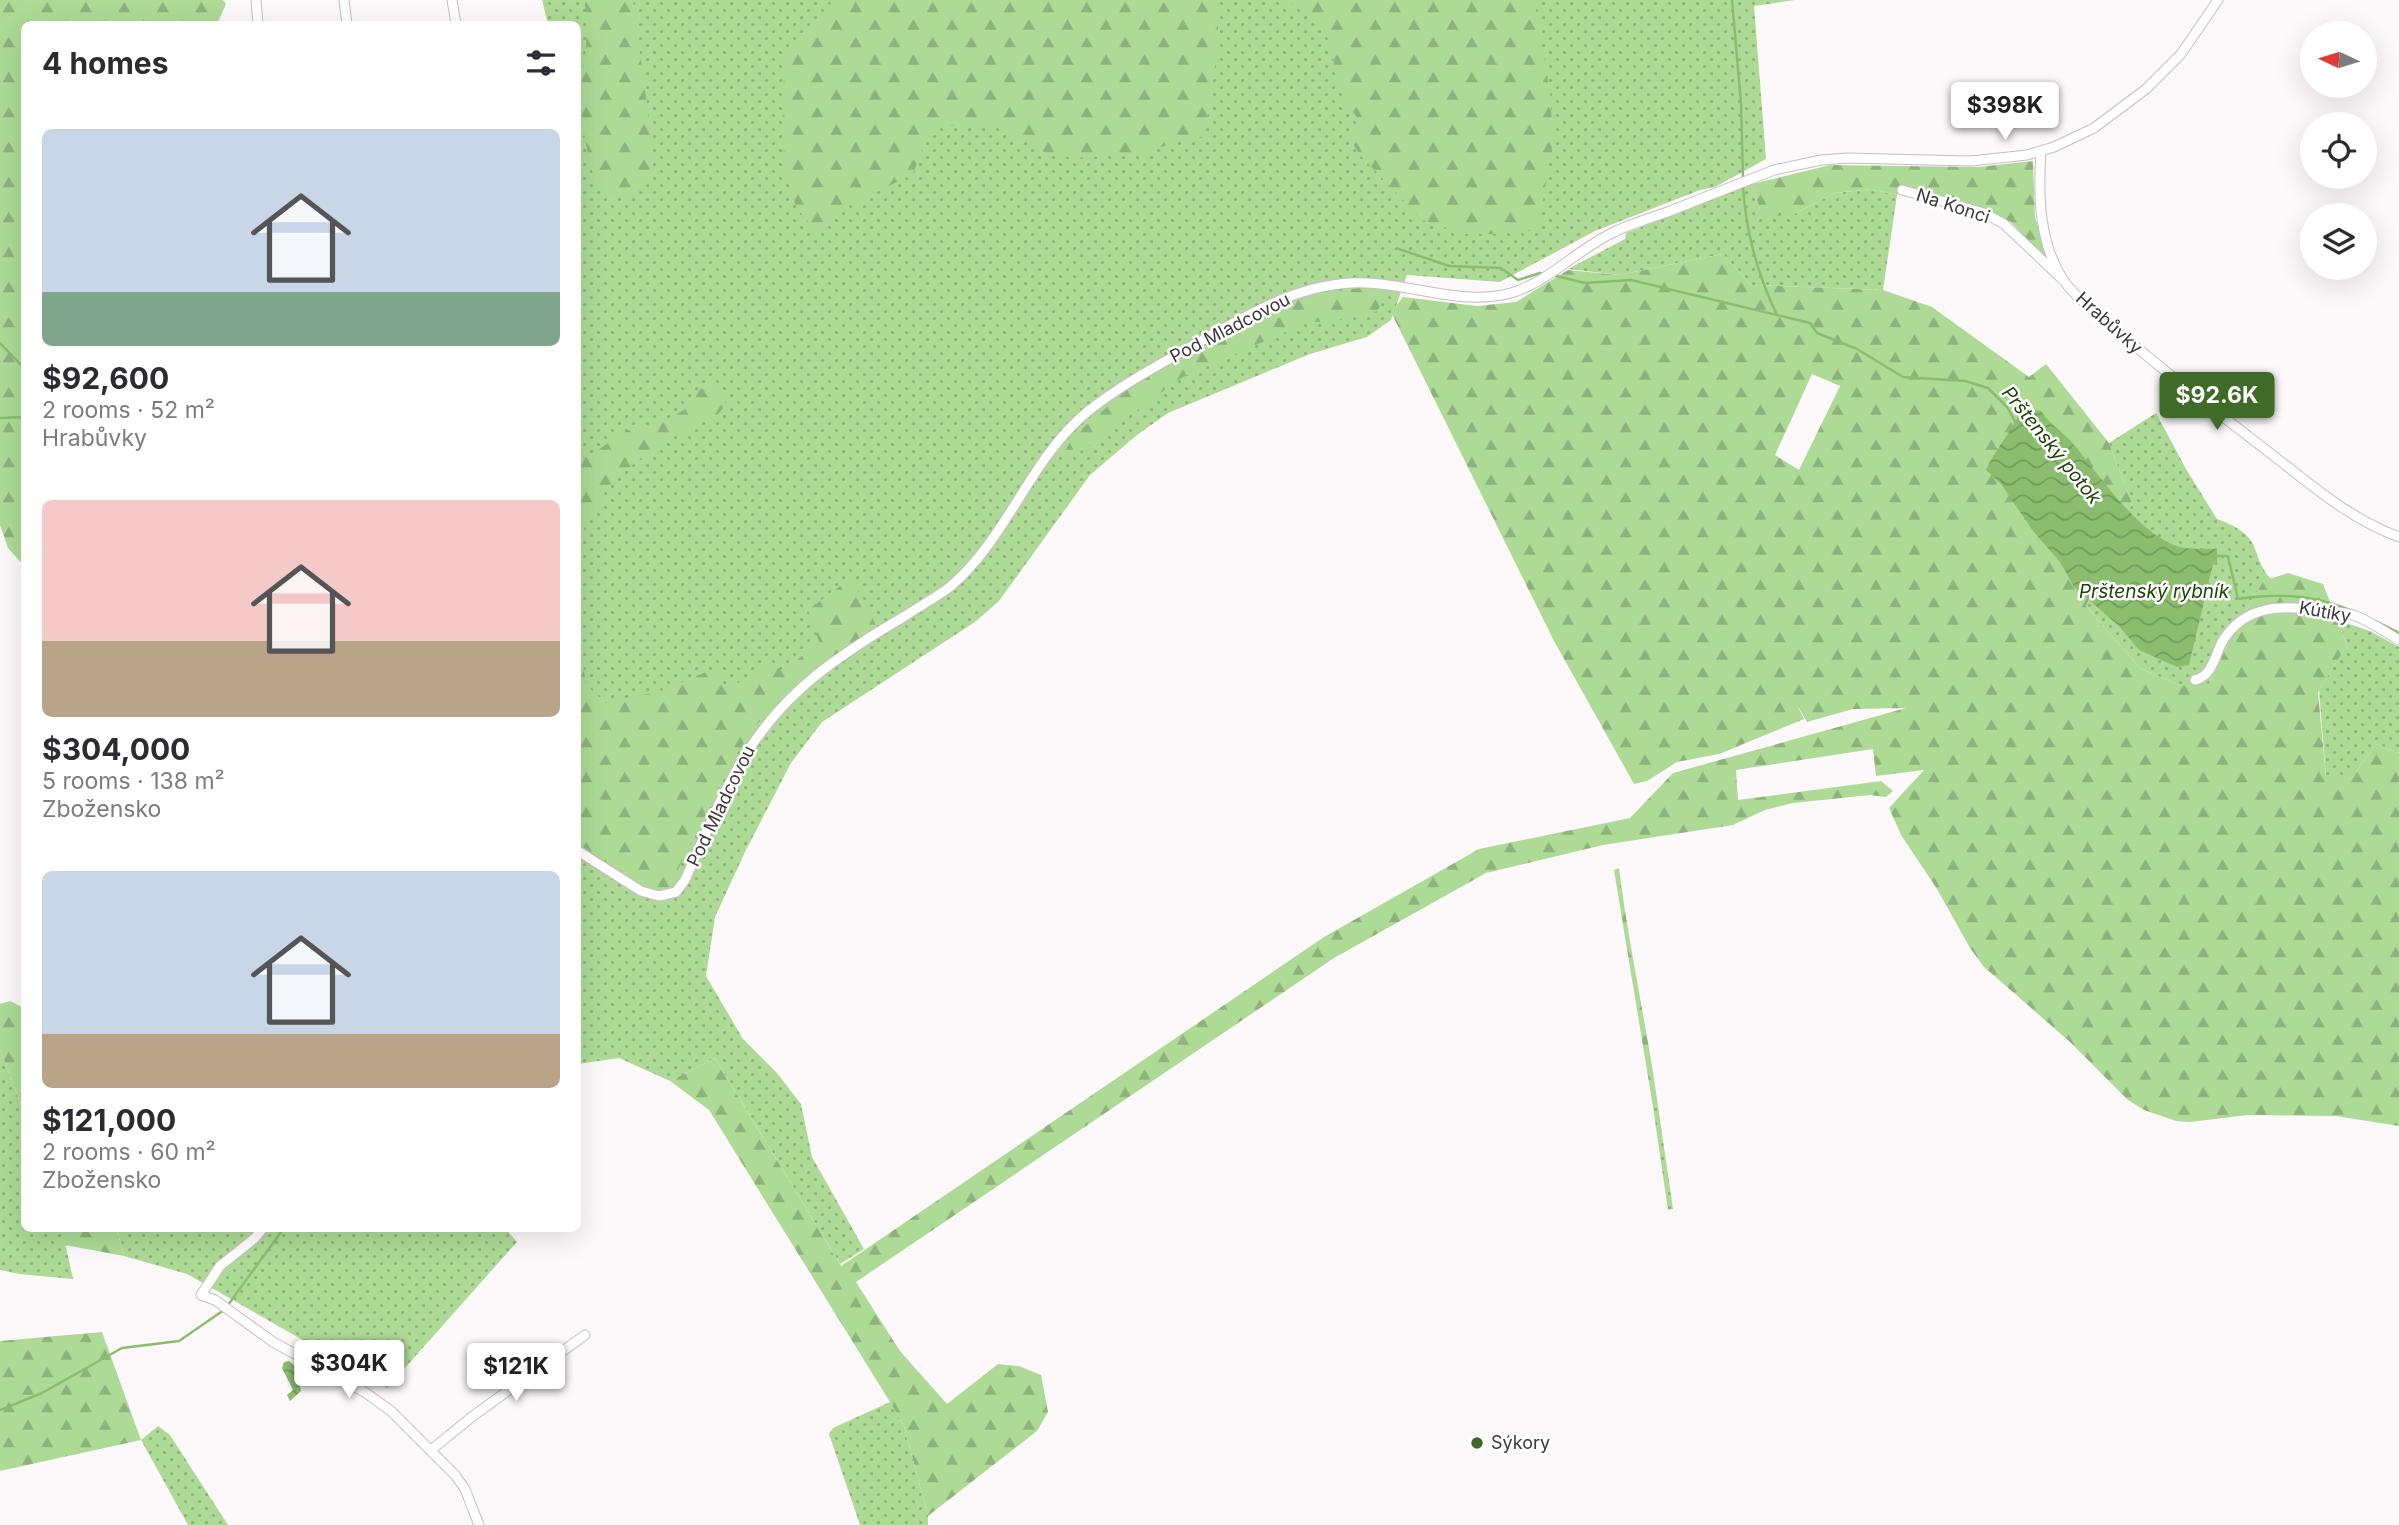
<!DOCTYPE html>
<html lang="en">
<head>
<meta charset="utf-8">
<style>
  body { margin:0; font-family:Inter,sans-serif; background:#f2f2f3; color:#2b2b33; height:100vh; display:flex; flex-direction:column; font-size:26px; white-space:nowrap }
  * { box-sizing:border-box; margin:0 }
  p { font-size:23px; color:#7c7c81 }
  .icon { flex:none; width:38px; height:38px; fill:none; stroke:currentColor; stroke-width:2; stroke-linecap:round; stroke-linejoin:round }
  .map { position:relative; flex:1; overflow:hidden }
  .sheet { position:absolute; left:21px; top:21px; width:560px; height:1211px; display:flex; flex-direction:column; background:#fff; border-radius:10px; box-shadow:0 7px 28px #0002 }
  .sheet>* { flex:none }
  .needle { width:46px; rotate:274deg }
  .fabs { position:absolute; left:2300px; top:21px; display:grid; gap:14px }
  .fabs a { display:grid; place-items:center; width:77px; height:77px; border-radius:50%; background:#fff; box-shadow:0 7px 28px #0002; font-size:35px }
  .price { position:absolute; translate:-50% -60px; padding:0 16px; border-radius:7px; background:#fff; color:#222; font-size:23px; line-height:46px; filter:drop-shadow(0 2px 4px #0008) }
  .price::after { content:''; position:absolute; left:50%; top:42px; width:21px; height:16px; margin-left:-10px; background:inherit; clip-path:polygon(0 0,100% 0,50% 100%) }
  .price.active { background:#406a27; color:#fff }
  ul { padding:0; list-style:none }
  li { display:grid; align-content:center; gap:14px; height:371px; padding:0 21px }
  li span { display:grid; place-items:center; height:217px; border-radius:10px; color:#555 }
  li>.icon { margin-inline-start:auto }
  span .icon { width:126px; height:126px; fill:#fffc; stroke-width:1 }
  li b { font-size:30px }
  h2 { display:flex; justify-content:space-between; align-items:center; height:84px; padding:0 21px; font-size:30px }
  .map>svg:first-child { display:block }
</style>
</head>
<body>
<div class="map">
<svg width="2399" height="1525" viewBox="0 0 2399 1525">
  <defs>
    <pattern id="green-dots" width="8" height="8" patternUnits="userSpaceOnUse" patternTransform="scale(1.75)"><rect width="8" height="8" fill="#addb96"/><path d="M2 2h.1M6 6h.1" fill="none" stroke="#8eb27c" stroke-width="1.8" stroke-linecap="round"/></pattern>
    <pattern id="forest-firs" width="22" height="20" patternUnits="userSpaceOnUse" patternTransform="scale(1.75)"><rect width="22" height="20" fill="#addb96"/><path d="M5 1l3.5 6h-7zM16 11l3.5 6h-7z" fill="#8eb27c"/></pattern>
    <pattern id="water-waves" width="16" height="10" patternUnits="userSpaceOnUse" patternTransform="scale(1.75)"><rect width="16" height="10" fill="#8abe6e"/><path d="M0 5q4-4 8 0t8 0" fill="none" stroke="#729b5c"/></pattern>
  </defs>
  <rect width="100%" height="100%" fill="#fdf9fb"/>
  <path fill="url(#green-dots)" d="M 542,0 L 1795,0 L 1754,6 L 1766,159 L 1715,187 L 1700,190 L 1595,231 L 1500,282 L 1407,275 L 1391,320 L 1367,337 L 1310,354 L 1168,413 L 1137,435 L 1090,475 L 999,601 L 975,622 L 822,722 L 791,763 L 745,852 L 715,917 L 706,976 L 743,1039 L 777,1073 L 801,1104 L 812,1157 L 864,1249 L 840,1264 L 715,1058 L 670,1081 L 619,1058 L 578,1064 L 578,24 L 548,24 Z
    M 1752,184 L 1760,210 L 1794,214 L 1835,193 L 1872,189 L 1897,195 L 1883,290 L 1751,285 L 1723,254 L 1619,275 L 1568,269 L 1625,239 L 1626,233 Z
    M 2156,413 L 2186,469 L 2217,519 C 2230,523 2247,532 2253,544 C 2259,558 2260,567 2271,579 L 2263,581 L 2232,635 L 2208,686 L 2181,686 L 2141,669 L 2086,606 L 2132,503 L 2109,443 Z
    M 2337,620 L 2370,631 L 2399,647 L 2399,753 L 2376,744 L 2352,777 L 2326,777 L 2319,690 L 2347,645 Z
    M 0,1049 L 24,1113 L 24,1228 L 62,1229 L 73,1279 L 19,1274 L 0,1270 Z
    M 1658,1106 L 1673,1209 L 1668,1210 L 1653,1107 Z
    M 505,1228 L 517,1242 L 387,1388 L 187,1274 L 124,1256 L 117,1229 Z
    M 890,1402 L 904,1426 L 928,1516 L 928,1525 L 860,1525 L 829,1434 L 833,1428 Z
    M 158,1426 L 170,1435 L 228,1525 L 188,1525 L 141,1440 Z"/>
  <path fill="url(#forest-firs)" fill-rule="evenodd" d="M 0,0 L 223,0 L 226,4 L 217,24 L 24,24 L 24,566 L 8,548 L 0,525 Z
    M 584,0 L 633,0 L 648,112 L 653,179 C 631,200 622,199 596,187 C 589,156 579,123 581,91 C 583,60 591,31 584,0 Z
    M 834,0 L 1217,0 C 1222,43 1210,93 1205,136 L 1174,142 L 1144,154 L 1077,158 L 1050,155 L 995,125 L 939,126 L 925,140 L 913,174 L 832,214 L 815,230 C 810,223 803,216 798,209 C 777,174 783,93 785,53 Z
    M 1276,0 L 1542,0 L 1535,3 L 1550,92 L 1553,142 L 1540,219 L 1530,231 L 1500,234 L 1466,234 L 1422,220 L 1360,155 L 1346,133 L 1360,122 L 1343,97 L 1326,32 L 1306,9 Z
    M 2033,161 L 2035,217 L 2050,263 L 2011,222 L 1964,202 L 1903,188 L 1897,195 L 1872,189 L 1835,193 L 1794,214 L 1768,217 L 1760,210 L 1752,184 L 1830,165 L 1978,167 Z
    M 1723,254 L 1751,285 L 1883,290 L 1932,307 L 2029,377 L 2046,364 L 2109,443 L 2132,503 L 2086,606 L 2141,669 L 2181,686 L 2208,686 L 2232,635 L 2263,581 L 2288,573 L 2323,584 L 2347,645 L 2318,692 L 2326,777 L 2352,777 L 2376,744 L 2399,753 L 2399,1126 L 2336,1116 L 2248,1115 L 2190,1122 L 2176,1121 L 2144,1110 L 2128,1100 L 2070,1042 L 1984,967 L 1970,948 L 1937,889 L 1901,835 L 1889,808 L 1924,770 L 1876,776 L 1873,749 L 1736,770 L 1738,800 L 1881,781 L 1893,791 L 1886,797 L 1870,795 L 1793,803 L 1765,810 L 1733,825 L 1603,845 L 1486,873 L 1334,958 L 856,1282 L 900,1351 L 947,1404 L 998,1364 L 1019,1366 L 1041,1375 L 1048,1412 L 1037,1431 L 928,1516 L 904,1426 L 890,1402 L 709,1110 L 670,1081 L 715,1058 L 841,1266 L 1324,937 L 1479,849 L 1630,818 L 1673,773 L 1906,708 L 1853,709 L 1807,722 L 1797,705 L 1804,719 L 1719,754 L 1677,762 L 1647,781 L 1634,784 L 1554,641 L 1391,312 L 1403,297 L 1477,306 L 1516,302 L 1568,270 L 1619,275 ZM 1812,374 L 1840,386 L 1799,470 L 1775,455 Z
    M 1364,287 L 1386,289 L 1386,298 L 1376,312 L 1353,318 L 1306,323 L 1181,378 L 1083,450 L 1060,463 L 1072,437 L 1126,391 L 1221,333 L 1307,296 Z
    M 715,383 L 722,387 L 726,405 L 718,414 L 661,443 L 632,465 L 608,487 L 578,539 L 578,457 L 586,458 L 626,431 L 658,424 L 684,410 L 694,392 Z
    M 851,578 L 879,631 L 807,676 L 755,726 L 738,752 L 700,823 L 670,887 L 649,889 L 578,844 L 578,644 L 581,650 L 586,685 L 606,703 L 660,691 L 718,667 L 726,691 L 769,662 L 783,671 L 819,642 L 808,610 Z
    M 1619,868 C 1629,948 1647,1026 1658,1106 L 1653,1107 L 1614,870 Z
    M 10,1001 L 24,1008 L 24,1113 L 0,1049 L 0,1004 Z
    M 62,1229 L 117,1229 L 124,1256 L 65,1245 Z
    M 102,1332 L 141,1440 L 0,1471 L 0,1341 Z"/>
  <path fill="url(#water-waves)" d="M 2027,409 L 2041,411 C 2053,428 2064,432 2075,446 C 2100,476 2141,537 2180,547 C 2191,550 2205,548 2217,549 L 2217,563 L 2213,564 L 2189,665 L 2177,667 L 2139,650 L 2119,626 L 2074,587 L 2060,562 L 2033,531 L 2001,484 L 1986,470 C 1995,449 2011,433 2020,412 Z
    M 289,1361 L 296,1367 L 301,1391 L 290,1401 L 287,1395 L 293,1390 L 282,1368 L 284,1362 Z"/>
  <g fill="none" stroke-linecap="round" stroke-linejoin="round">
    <path stroke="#8abe6e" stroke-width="2.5" d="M 1732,0 L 1741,103 L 1743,178
      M 1743,185 C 1745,229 1758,276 1777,315
      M 1399,249 L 1449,266 L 1501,268 L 1518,280 L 1540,273 L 1545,274
      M 1552,275 L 1585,283 L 1631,280 L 1810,323 L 1817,333 L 1857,349 L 1903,377 L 1965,381 L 1988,388 L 2007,407 L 2017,425
      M 0,343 L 24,368
      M 0,418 L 24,417
      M 2214,556 L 2228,556 L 2238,599 C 2304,589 2341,602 2399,633
      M 228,1305 L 284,1228
      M 0,1410 L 42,1393 L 122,1348 L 179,1341 L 224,1310"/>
    <g stroke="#cbbac6" stroke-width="11">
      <path id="minor" d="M 256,0 L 258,24
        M 344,0 L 347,24
        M 452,0 L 456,24
        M 2041,152 C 2038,195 2039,244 2064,281 C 2077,300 2115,329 2134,345 C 2181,385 2230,422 2279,460 C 2317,490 2353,520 2399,537
        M 1902,190 L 1984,213 L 2004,224 L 2061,278
        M 2195,680 C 2212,676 2215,656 2222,642 C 2245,603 2285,605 2324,611 C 2334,612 2346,612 2356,616 C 2371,622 2385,632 2399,640
        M 578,851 L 641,891 L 659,896 L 676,892 L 685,880 C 726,788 749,722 835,661 C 857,645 881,630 905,616 C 920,606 937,597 951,586 C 1008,537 1030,459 1087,412 C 1118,387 1153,368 1187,349 C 1243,318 1300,280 1367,283 C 1415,285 1463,306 1511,293 C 1548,282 1577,250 1612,233 C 1630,224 1651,218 1670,211 C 1705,197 1739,184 1774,170 L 1821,160 L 1847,158 L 1971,161 L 2027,155 L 2054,147 L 2094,128 L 2146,89 L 2181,54 L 2218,0
        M 263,1228 L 255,1238 L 220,1266 L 201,1295 L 215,1300 L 273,1342 L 366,1393 L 391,1411 L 455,1475 L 465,1489 L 479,1525
        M 431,1450 L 473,1416 L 585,1335"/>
    </g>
    <use href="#minor" stroke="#fff" stroke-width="9"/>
  </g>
  <circle fill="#406a27" stroke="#fff" stroke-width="2.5" cx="1477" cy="1443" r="7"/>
  <g text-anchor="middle" stroke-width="5" stroke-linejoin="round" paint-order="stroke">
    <g font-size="18" fill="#3e373b" stroke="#fff">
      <text transform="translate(1953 206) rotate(18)" y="6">Na Konci</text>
      <text transform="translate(2109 323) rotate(42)" y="6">Hrabůvky</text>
      <text transform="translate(1230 328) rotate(-27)" y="6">Pod Mladcovou</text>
      <text transform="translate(2325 612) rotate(10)" y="6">Kútíky</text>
      <text transform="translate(721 806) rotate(-64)" y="6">Pod Mladcovou</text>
    </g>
    <g font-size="18" fill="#3e373b" stroke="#fff" text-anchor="start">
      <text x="1491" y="1449">Sýkory</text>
    </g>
    <g font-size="19" font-style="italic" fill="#204108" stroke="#fff">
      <text transform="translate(2052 445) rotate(51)" y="7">Prštenský potok</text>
      <text x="2154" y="598">Prštenský rybník</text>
    </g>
  </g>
</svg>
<div class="fabs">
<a><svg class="needle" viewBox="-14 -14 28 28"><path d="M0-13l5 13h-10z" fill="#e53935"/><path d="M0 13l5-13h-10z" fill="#7c7c81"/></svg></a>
<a><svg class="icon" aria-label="locate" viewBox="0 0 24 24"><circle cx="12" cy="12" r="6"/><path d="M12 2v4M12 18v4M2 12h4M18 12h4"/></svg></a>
<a><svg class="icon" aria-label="layers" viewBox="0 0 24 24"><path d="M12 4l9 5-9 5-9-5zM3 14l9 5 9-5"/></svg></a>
</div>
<b class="price" style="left:2005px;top:142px">$398K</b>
<b class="price active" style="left:2217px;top:432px">$92.6K</b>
<b class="price" style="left:349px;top:1400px">$304K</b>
<b class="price" style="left:516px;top:1403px">$121K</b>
<section class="sheet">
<h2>4 homes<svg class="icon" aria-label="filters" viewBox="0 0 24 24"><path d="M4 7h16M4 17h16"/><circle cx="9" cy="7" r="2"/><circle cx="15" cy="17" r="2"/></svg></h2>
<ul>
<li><span style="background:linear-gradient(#c9d6e8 75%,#7fa58c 0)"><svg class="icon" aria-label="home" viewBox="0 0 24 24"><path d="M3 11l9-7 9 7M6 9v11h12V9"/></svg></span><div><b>$92,600</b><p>2 rooms · 52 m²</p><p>Hrabůvky</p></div></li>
<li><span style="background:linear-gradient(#f6c9c9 65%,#b9a48a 0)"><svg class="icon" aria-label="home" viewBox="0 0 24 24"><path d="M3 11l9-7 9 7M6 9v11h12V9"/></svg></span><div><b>$304,000</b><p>5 rooms · 138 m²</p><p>Zbožensko</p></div></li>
<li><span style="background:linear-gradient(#c9d6e8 75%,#b9a48a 0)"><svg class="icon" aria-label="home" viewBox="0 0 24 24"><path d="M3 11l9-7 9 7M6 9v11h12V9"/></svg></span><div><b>$121,000</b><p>2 rooms · 60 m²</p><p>Zbožensko</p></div></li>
</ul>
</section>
</div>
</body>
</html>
